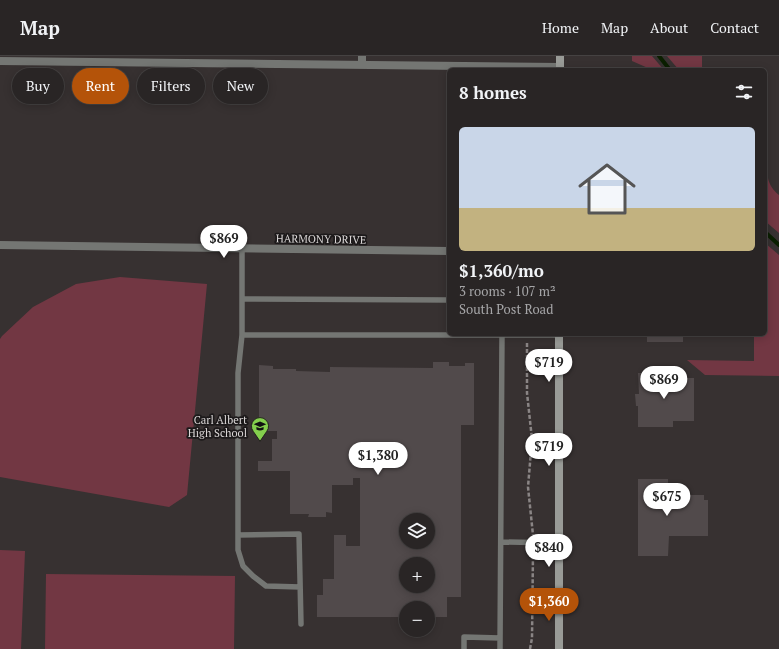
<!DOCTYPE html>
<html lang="en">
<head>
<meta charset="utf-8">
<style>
  body { margin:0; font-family:"PT Serif",serif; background:#353132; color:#f1f3f6; height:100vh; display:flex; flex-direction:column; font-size:15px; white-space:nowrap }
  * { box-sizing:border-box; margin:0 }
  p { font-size:13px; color:#a5a5a7 }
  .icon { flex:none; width:22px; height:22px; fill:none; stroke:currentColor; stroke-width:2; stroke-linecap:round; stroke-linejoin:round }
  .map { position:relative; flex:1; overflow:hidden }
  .side { position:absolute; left:447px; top:12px; width:320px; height:268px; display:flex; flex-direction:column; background:#292525; border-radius:6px; box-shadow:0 2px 10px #0003,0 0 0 1px #454242 }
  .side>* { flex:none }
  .hud { position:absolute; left:12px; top:12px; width:375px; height:36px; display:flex; gap:8px }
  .buttons { position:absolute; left:399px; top:457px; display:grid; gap:8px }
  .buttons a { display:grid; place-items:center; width:36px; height:36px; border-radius:50%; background:#292525; box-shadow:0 2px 10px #0003,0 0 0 1px #454242; font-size:20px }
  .price { position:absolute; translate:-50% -34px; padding:0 9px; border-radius:14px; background:#fff; color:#222; font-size:13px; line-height:26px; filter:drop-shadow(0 1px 2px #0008) }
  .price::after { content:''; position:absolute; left:50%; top:24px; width:12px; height:9px; margin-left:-6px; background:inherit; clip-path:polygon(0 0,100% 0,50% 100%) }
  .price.active { background:#b45309; color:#fff }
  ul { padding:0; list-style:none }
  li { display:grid; align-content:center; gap:8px; height:212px; padding:0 12px }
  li+li { border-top:1px solid #454242 }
  li span { display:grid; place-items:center; height:124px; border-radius:6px; color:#555 }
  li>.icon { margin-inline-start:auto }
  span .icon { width:72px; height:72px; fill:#fffc; stroke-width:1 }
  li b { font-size:17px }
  h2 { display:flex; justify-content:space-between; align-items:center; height:48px; padding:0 12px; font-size:17px }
  .tag { padding:0 14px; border-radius:18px; background:#292525; box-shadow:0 2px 10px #0003,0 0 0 1px #454242; font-size:14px; line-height:36px }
  .tag.active { background:#b45309; color:#fff }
  header { display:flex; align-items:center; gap:24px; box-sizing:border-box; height:56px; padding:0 20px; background:#292525; border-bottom:1px solid #454242 }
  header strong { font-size:19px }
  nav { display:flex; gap:22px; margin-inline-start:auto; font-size:14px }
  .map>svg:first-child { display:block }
</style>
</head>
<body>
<header>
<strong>Map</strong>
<nav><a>Home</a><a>Map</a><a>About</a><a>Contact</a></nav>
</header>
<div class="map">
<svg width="779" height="593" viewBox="0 0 779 593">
  <rect width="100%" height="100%" fill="#373131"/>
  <path fill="#723743" d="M 632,0 L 652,0 L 664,14 L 648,12 L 632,5 Z
    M 667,0 L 702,0 L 702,14 L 679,14 Z
    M 765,105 L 767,105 C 767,120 767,129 779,139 L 779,177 L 765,165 Z
    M 765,187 L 779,199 L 779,320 L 705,319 L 687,304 L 754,305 L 754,278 L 765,278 Z
    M 120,221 L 207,228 L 187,439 L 169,451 L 0,421 L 0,283 L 2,280 L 33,251 L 76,228 Z
    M 0,494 L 25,495 L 21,593 L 0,593 Z
    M 46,518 L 235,520 L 234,593 L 45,593 Z"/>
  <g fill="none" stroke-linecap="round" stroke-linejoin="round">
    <path stroke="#0a1f00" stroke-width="4" d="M 659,0 L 670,14
      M 765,176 L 779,189"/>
  </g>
  <path fill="#514a4b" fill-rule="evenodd" d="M 647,278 L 683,278 L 683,286 L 647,286 Z
    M 433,306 L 449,306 L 449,310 L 465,310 L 465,307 L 474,307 L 474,369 L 461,369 L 461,541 L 447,541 L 447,561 L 428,561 L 428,552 L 417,552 L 417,544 L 414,544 L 414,552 L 406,552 L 406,561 L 317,561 L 317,539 L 323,539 L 323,523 L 334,523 L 334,479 L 346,479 L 346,490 L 360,490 L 360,422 L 353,422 L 353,429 L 332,429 L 332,457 L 326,456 L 326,461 L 308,461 L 309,458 L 290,458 L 290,415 L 258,415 L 258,405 L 272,405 L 272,383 L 277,383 L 277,375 L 259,375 L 259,309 L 273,310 L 273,313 L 296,313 L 296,315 L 330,316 L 330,311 L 433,312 ZM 406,464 L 428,464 L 428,486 L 406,486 ZM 406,508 L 428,508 L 428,530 L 406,530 Z
    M 638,317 L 675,317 L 675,322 L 694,322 L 694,365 L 673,365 L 673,371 L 638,371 L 638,350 L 636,350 L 635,338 L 639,338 Z
    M 638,423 L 668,423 L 668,444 L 687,444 L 687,439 L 704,439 L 704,444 L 708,444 L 708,480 L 669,480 L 668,500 L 638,500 Z"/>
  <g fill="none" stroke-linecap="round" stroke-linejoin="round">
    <path stroke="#8a8585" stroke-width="2.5" stroke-dasharray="4 2" stroke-linecap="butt" d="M 527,287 L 527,337 L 532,383 L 528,431 L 533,479
      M 530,593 L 532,582 L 533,496"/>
    <path stroke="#747673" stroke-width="5.5" d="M 242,193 L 242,279 L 238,317 L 238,494 L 243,510 L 253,520 L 266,530 L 300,531
      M 242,243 L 449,244
      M 242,279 L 559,279
      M 238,479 L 299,478 L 301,568
      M 501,486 L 559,487
      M 464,593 L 464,581 L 500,582
      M 500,593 L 502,278"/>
    <path stroke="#747673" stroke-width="8" d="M 0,5 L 560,11
      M 362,9 L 362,0
      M 0,189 L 449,195"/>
    <path stroke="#999b97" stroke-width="8" d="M 560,14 L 560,0
      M 559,593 L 559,278"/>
  </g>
  <defs>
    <g id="school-pin" transform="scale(0.9)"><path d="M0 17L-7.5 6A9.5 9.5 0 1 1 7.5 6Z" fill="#84cf4d" stroke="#1c191a"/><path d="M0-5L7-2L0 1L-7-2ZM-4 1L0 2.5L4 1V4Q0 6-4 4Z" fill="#111"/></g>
  </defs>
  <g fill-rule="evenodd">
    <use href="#school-pin" x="260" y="370"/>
  </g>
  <g text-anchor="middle" stroke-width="3.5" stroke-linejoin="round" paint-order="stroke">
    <g font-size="11" fill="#dbd7d7" stroke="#1c191a">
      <text transform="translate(321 183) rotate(1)" y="4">HARMONY DRIVE</text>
    </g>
    <g font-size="11" fill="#dbd7d7" stroke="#1c191a" text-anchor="end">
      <text x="247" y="368">Carl Albert<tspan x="247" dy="13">High School</tspan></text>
    </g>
  </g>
</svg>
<div class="buttons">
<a><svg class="icon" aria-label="layers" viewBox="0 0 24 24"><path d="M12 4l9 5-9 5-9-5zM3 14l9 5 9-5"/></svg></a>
<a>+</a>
<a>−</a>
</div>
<b class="price" style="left:224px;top:203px">$869</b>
<b class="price" style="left:549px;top:327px">$719</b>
<b class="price" style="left:664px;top:344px">$869</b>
<b class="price" style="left:549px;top:411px">$719</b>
<b class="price" style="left:378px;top:420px">$1,380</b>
<b class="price" style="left:667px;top:461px">$675</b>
<b class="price" style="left:549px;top:512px">$840</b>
<b class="price active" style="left:549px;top:566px">$1,360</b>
<div class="hud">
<a class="tag">Buy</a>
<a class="tag active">Rent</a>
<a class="tag">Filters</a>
<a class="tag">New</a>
</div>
<section class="side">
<h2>8 homes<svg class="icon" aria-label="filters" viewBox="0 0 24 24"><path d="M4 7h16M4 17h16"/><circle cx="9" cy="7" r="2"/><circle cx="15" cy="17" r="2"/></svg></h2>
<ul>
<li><span style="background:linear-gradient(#c9d6e8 65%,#c2b280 0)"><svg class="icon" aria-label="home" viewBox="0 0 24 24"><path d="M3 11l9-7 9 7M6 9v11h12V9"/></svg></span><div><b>$1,360/mo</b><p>3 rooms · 107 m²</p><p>South Post Road</p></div></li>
</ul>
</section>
</div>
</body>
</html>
